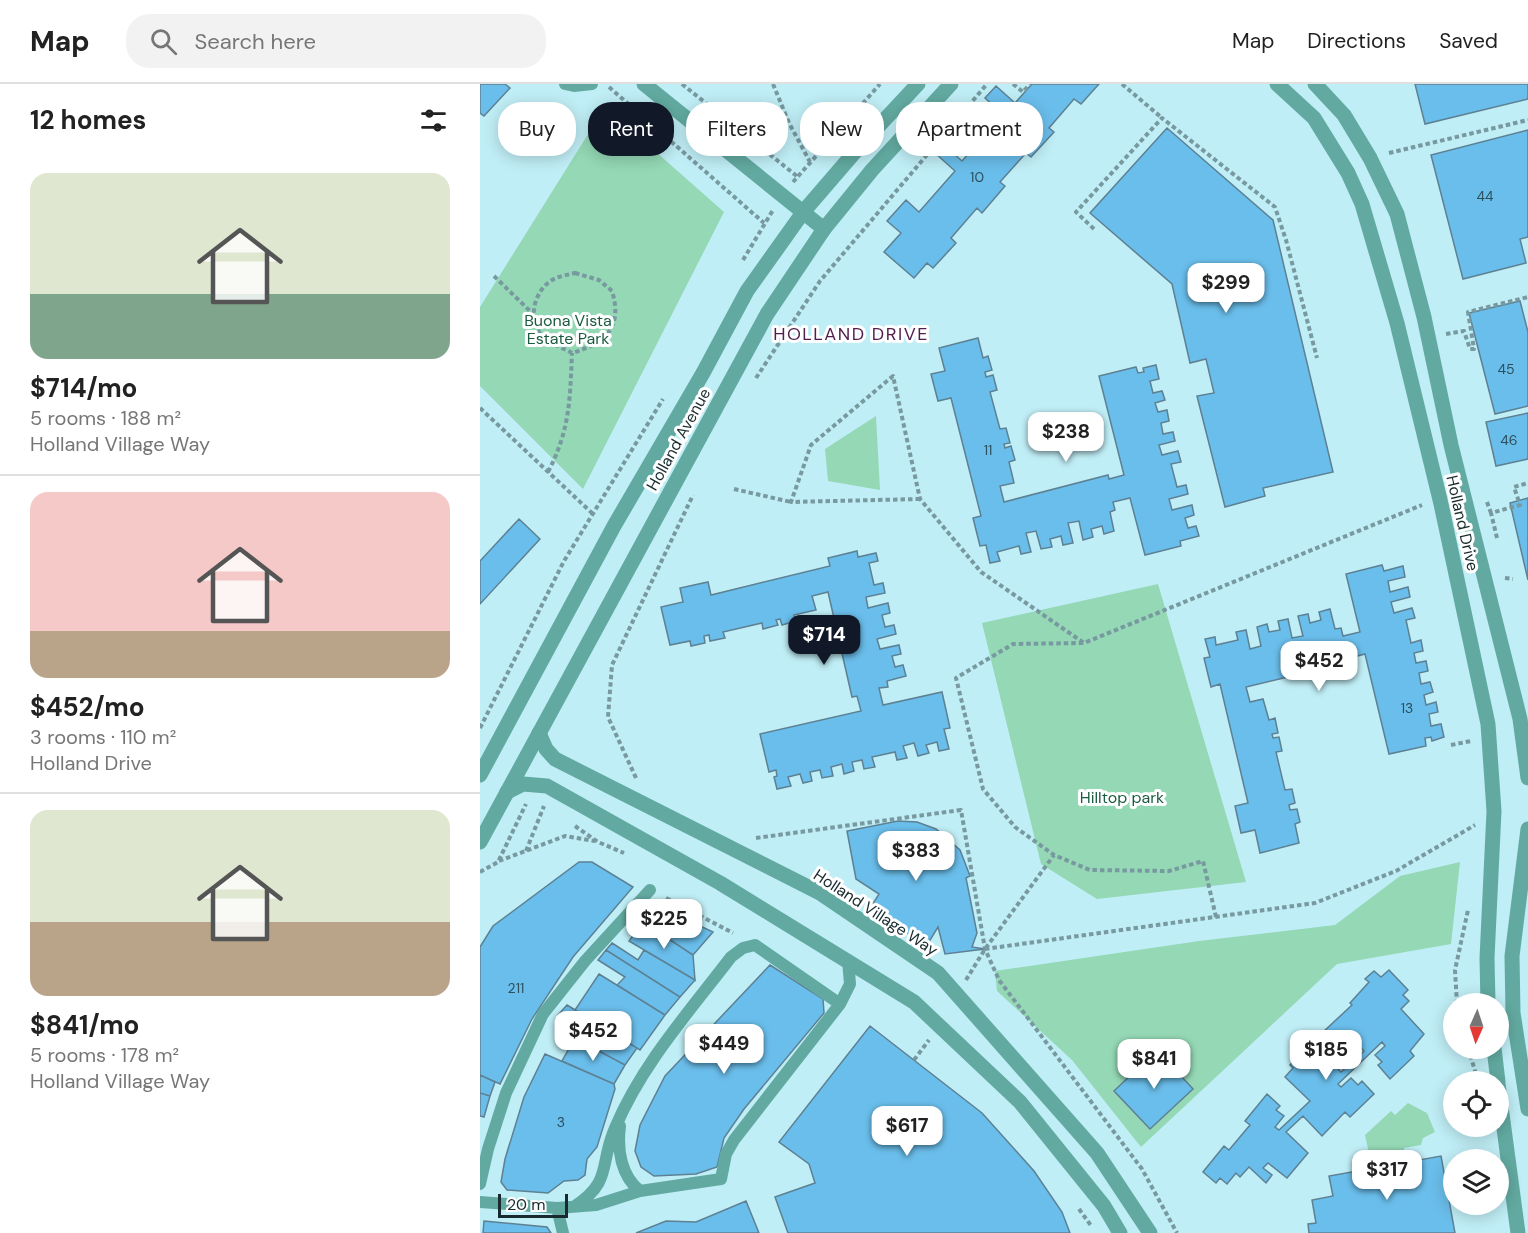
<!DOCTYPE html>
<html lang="en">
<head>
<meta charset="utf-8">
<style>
  body { margin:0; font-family:"DM Sans",sans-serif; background:#f2f2f2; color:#222; height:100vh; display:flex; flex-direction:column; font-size:22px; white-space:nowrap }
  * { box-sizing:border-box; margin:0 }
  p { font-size:20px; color:#767676 }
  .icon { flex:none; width:33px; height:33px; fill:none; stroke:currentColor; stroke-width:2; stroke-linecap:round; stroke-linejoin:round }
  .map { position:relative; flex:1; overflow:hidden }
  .panel { display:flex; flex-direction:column; background:#fff; width:480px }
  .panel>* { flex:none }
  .hud { position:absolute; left:18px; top:18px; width:570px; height:54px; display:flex; gap:12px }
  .needle { width:39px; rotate:183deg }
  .buttons { position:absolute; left:963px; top:909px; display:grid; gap:12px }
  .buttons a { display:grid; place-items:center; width:66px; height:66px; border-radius:50%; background:#fff; box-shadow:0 3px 15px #0003; font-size:30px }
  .scale { position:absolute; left:18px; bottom:15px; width:70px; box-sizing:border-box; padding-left:6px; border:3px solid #182a2d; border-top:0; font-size:16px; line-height:21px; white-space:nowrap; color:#182a2d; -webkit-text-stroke:4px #fff; paint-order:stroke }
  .price { position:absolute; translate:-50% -51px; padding:0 14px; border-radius:12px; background:#fff; color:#222; font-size:20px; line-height:39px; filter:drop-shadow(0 2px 3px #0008) }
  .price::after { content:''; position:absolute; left:50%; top:36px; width:18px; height:14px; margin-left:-9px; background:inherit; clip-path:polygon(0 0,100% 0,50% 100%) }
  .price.current { background:#111827; color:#fff }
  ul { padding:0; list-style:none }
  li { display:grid; align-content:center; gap:12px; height:318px; padding:0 30px }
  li+li { border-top:2px solid #e0e0e0 }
  li span { display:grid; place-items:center; height:186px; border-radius:18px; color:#555 }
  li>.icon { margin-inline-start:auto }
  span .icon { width:108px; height:108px; fill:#fffc; stroke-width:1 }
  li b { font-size:26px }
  h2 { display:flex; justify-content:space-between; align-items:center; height:72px; padding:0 30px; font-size:26px }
  .pill { padding:0 21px; border-radius:24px; background:#fff; box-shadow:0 3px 15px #0003; font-size:21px; line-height:54px }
  .pill.current { background:#111827; color:#fff }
  header { display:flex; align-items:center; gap:36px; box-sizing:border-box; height:84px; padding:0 30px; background:#fff; border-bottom:2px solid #e0e0e0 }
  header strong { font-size:28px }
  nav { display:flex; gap:33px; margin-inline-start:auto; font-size:21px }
  .search { width:420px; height:54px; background:#f2f2f2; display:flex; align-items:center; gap:15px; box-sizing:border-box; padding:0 21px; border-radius:24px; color:#767676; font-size:22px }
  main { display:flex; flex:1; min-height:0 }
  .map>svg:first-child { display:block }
</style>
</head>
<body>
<header>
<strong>Map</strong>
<div class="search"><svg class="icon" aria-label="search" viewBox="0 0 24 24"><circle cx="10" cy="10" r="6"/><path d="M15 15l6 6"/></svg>Search here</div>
<nav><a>Map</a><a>Directions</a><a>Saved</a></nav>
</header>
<main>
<section class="panel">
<h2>12 homes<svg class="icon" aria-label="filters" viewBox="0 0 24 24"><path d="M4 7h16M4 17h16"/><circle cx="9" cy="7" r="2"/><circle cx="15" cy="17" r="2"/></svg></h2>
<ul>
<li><span style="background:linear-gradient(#dfe7d0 65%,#7fa58c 0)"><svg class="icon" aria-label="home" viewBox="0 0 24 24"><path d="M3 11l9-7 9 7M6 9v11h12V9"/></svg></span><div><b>$714/mo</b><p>5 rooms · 188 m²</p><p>Holland Village Way</p></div></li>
<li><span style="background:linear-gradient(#f6c9c9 75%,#b9a48a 0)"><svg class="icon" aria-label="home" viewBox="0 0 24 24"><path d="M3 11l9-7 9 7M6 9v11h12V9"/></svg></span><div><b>$452/mo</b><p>3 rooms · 110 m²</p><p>Holland Drive</p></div></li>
<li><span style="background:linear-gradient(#dfe7d0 60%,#b9a48a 0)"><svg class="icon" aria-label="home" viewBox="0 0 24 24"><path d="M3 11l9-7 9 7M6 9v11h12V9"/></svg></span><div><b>$841/mo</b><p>5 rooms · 178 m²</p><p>Holland Village Way</p></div></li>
</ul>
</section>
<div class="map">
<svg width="1048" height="1149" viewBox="0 0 1048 1149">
  <rect width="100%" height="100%" fill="#c0eef6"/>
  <path fill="#94d8b5" d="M 125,23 L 244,128 L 103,405 L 0,302 L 0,223 Z
    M 396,332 L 400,406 L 348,397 L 345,365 Z
    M 678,500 L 766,798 L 617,815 L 561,780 L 502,539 Z
    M 980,778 L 971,860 L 857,880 L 661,1063 L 592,976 L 517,907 L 515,887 L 719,857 L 855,841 L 920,792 Z
    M 928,1019 L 947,1029 L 955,1048 L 943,1054 L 941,1061 L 924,1064 L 924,1077 L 892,1083 L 885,1051 L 911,1027 L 915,1031 Z"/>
  <path fill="#6abeeb" stroke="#5d8093" stroke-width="1.5" d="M 0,0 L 25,0 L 30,4 L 4,32 L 0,29 Z
    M 552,0 L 619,0 L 601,20 L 594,15 L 569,44 L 574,48 L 551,73 L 546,69 L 520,98 L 525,102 L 502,129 L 497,124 L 471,154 L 476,159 L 453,184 L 447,179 L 434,194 L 404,168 L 421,149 L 407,137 L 426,116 L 439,128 L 475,87 L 455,69 L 463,60 L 482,77 L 523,31 L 505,14 L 516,2 L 535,19 Z
    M 935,0 L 1048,0 L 1048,15 L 945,40 Z
    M 687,44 L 793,136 L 853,388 L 783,404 L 785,412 L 745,423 L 717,312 L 734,309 L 726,275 L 710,279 L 692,200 L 610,129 Z
    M 1048,46 L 1048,153 L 1040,155 L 1046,179 L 983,195 L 951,71 Z
    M 1040,217 L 1048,248 L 1048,322 L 1015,330 L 989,229 Z
    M 498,254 L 503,274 L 508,272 L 512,286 L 505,288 L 506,293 L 513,291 L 517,306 L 510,308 L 520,345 L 526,344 L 530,359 L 524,360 L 525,364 L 531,362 L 535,376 L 529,378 L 534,399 L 520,402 L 524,418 L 628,391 L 629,395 L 644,391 L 619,292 L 656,283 L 658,289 L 664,288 L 663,284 L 676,281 L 679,295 L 670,297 L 673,309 L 682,307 L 685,316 L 675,319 L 678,328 L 687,326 L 689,337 L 681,339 L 683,350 L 693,348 L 695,357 L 679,361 L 682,371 L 698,367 L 701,378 L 691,380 L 697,403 L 706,401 L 708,410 L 689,415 L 692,426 L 712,421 L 714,431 L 705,434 L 708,444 L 716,442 L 719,452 L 700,457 L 701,462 L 665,471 L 650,414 L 633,418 L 635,426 L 630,428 L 634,447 L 624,450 L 622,442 L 611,445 L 613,453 L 603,456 L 599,437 L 588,439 L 593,459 L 583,461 L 581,452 L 570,455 L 572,463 L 561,465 L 556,447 L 546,449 L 551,468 L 541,470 L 539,462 L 517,468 L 520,477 L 510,479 L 506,461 L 500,462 L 493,434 L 501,432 L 471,314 L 458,317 L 451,290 L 465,287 L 459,264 Z
    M 1048,329 L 1048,375 L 1016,382 L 1006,338 Z
    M 1048,414 L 1048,496 L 1030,419 Z
    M 39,435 L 60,455 L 0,520 L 0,477 Z
    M 377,467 L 378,473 L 396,469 L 398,477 L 389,479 L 394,501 L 403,499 L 405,509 L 386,513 L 388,524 L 408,519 L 410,529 L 402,531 L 405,543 L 414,541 L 416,550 L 397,555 L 400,565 L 419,561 L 421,570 L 412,572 L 415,583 L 423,581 L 426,592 L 407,597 L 408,603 L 399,604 L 403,621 L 462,608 L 470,644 L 464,645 L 469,665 L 459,667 L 457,658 L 446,661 L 449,669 L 438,672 L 434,659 L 423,662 L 427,674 L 417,676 L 415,668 L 392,673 L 395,683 L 384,685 L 382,676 L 372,678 L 374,687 L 364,690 L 362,680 L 351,683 L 353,692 L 342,694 L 340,686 L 330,688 L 332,697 L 323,699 L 320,690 L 308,693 L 311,702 L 297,705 L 294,693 L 297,692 L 296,686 L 289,688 L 280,650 L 381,627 L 377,612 L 372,613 L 348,508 L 332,512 L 336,526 L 314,531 L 316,537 L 302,541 L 300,535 L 296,536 L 298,541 L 283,545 L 282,539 L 243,548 L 245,554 L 230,557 L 229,551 L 224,552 L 225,559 L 211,562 L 210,557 L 190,561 L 181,523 L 203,518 L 200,504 L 228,498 L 231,511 L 350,482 L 348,474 Z
    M 902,481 L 904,487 L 923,482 L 925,493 L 908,497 L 910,508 L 928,503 L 930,513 L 911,518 L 914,529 L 932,524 L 935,534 L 926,536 L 931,559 L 941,556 L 943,567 L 934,569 L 936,579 L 946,577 L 948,587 L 939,589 L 941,600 L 950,598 L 953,608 L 944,611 L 946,621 L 956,618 L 958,628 L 949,630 L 951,642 L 961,640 L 964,653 L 952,657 L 951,653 L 945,654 L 946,662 L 909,670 L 885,570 L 870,574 L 871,578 L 766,603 L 770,618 L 783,615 L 789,636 L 795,634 L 798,649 L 792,650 L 793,654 L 799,653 L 802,667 L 796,668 L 805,706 L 812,705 L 815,719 L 809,721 L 810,726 L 817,725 L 820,738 L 815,740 L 819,759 L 780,769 L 775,746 L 761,749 L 755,722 L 768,719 L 740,600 L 731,603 L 724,574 L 730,573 L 725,555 L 735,553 L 736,561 L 758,556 L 756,548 L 766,546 L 770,565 L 781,562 L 777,543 L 787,540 L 789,548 L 800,546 L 798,537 L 808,535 L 812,554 L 823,552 L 818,532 L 828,530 L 830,539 L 841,536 L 839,528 L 850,525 L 855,545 L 861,544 L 863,552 L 880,548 L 866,490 Z
    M 418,737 L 437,738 L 456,745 L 480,766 L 490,792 L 486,794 L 497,849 L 492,863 L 505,865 L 465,870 L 458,843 L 447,861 L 389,826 L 399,810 L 376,795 L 367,747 Z
    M 99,778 L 112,778 L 153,803 L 93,873 L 52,935 L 20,1000 L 0,991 L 0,863 L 13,842 Z
    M 180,823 L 233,848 L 213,871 L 166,840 Z
    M 163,838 L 213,871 L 215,896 L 149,857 Z
    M 132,859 L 158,876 L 164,866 L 215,896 L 200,913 L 126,866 Z
    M 126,866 L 200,913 L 185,931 L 137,901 L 145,893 L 118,876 Z
    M 290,881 L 343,915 L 344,929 L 264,1025 L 244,1054 L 237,1083 L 216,1090 L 174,1092 L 161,1083 L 155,1067 L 160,1041 L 185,992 Z
    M 909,886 L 928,906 L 923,911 L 929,917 L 921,925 L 944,950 L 930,967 L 934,972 L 910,995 L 898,981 L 902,978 L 895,971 L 905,962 L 902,958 L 858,1000 L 861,1003 L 871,994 L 878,1001 L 882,997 L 894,1010 L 870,1033 L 865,1028 L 842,1052 L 823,1032 L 806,1048 L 828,1069 L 807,1094 L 788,1079 L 783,1084 L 792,1091 L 786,1099 L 769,1083 L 760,1093 L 756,1089 L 747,1100 L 740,1094 L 736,1099 L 723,1088 L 744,1062 L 749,1066 L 770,1041 L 765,1037 L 787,1010 L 800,1022 L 796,1026 L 804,1032 L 795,1043 L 799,1046 L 830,1017 L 805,993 L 813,984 L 810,981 L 833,957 L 855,978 L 853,980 L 861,988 L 884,967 L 880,963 L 872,971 L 865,965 L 861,968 L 842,949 L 872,921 L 870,919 L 889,898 L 885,895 L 894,887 L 901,893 Z
    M 119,890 L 185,931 L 160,966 L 95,926 Z
    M 87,921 L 157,964 L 145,981 L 100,957 L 105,948 L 78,931 Z
    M 390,942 L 502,1029 L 554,1087 L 582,1128 L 590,1149 L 308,1149 L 295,1113 L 335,1099 L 329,1080 L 299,1058 Z
    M 95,954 L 145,981 L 134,1000 L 82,977 Z
    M 677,966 L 713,1005 L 670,1045 L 634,1007 Z
    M 65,970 L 134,1000 L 135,1005 L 117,1063 L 107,1075 L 105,1091 L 98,1096 L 84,1097 L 68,1109 L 27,1106 L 21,1098 L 25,1075 L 44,1013 Z
    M 0,991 L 15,998 L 10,1012 L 0,1009 Z
    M 0,1009 L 10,1012 L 4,1033 L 0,1032 Z
    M 961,1072 L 975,1149 L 829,1149 L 828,1140 L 836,1139 L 832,1116 L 853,1112 L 849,1092 Z
    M 266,1117 L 279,1149 L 156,1149 L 186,1137 L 216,1138 Z
    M 4,1137 L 67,1143 L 71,1149 L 3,1149 Z"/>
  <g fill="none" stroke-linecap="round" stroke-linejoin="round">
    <path stroke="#77999f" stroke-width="4" stroke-dasharray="4.5 3" stroke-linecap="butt" d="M 202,0 L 318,93
      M 293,0 L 309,39 L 330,78
      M 533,0 L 543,8 L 550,0
      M 642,0 L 682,34
      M 129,3 L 284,139
      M 909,69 L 1048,36
      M 313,98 L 400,0
      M 614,145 L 596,128 L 682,34 L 795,123 L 806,156 L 837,274
      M 263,176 L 293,126
      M 95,189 L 119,196 L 132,207 C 143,243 126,259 92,269 C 83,264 71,260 63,253 C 47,237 53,208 72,196 C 79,192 87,191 95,189 Z
      M 14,192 L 53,230
      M 966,250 L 984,247 L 990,265 L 994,265 L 988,228 L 1048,213
      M 276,294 L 340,197 L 507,0
      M 0,324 L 113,430
      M 68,388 C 90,346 90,315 92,269
      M 254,405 L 311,418
      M 440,415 L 311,418 L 331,361 L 413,292 L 440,415 L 501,488 L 604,559
      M 1007,418 L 1011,429
      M 1017,454 L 1011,429 L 1040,421 L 1034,403 L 1048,399
      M 1025,494 L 1033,495
      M 0,644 L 84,477 L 183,315
      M 971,661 L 991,657
      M 156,694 L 128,633 L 132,581 L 213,411
      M 95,742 L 118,758 L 144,769
      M 276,754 L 481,726 L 505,865 L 519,896 L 662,1085 L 697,1149
      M 46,767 L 64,722
      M 19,777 L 85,752 L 115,757
      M 0,788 L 18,778 L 46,720
      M 186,814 L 253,849
      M 736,833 L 723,777 L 689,787 L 610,786 L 574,771 L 535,743 L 503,705 L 476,594 L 533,560 L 604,559 L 942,421
      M 505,865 L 835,819 L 916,787 L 995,741
      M 486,896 L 505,865 L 574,771
      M 977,920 L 975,886 L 988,826
      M 988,964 L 996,990
      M 434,976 L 449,956
      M 599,1125 L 612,1143"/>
    <path stroke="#62aaa1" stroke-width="12" d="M 85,0 L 94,2 L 112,0
      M 1018,934 L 1035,934
      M 140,1042 C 137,1066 141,1092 160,1107
      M 0,1100 L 8,1065 L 26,1009 L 63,930 L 105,877 L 170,806
      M 0,1118 L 77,1124 L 116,1121 L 160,1107 L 241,1095 L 246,1070 L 254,1056 L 360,920 L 370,900 L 368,876
      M 95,1122 C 133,1097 119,1080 135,1044 C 162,980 209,928 251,873 L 263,864 L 275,861 L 360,920
      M 77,1124 L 83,1149"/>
    <path stroke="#62aaa1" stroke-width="15" d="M 164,0 L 344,145
      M 797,0 L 834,34 L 868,89 L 882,120 L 917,239 L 961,420 L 1008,640 L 1014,727 L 1007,874 L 1008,920
      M 835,0 L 864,31 L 890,74 L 917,130 L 944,233 L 971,361 L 1040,635 L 1048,694
      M 59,649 L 66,665 L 75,675 L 340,809 L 458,889 L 617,1069 L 670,1149
      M 27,708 L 43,700 L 67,702 L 240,799 L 434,918 L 540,1018 L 624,1122 L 640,1149
      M 1048,745 L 1032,872 L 1033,929 L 1048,1025
      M 1014,964 L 1018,998
      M 1018,1000 L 1038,1149"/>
    <path stroke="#62aaa1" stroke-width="15" d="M 0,691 L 134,442 L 223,289 L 267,207 L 324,127 L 380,62 L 438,0
      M 0,758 L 287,230 L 344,145 L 392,86 L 471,0"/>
  </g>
  <g text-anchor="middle" stroke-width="6" stroke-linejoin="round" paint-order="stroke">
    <g font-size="14" fill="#2c4f5c">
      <text x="497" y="98">10</text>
      <text x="1005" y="117">44</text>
      <text x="1026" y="290">45</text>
      <text x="1029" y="361">46</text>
      <text x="508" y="371">11</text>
      <text x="927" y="629">13</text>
      <text x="36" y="909">211</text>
      <text x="81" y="1043">3</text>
    </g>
    <g font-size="16" fill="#1b5c40" stroke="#fff">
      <text x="88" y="242">Buona Vista<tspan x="88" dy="18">Estate Park</tspan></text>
      <text x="642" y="719">Hilltop park</text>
    </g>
    <g font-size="16" fill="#182a2d" stroke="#fff">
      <text transform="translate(198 355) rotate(-61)" y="6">Holland Avenue</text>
      <text transform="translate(983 439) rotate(77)" y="6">Holland Drive</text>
      <text transform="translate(396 828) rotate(33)" y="6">Holland Village Way</text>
    </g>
    <g font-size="18" letter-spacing="1.5" fill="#511e4e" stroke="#fff">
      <text x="371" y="256">HOLLAND DRIVE</text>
    </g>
  </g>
</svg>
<div class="buttons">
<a><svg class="needle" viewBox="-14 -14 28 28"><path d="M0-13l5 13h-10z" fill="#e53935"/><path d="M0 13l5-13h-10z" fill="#767676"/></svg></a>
<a><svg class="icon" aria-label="locate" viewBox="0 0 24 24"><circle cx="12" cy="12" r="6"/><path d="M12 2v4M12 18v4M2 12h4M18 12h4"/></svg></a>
<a><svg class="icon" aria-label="layers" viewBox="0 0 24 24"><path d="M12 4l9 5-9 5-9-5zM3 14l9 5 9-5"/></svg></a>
</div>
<div class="scale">20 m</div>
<b class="price" style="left:746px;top:230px">$299</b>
<b class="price" style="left:586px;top:379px">$238</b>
<b class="price current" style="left:344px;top:582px">$714</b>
<b class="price" style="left:839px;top:608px">$452</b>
<b class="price" style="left:436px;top:798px">$383</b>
<b class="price" style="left:184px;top:866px">$225</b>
<b class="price" style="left:113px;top:978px">$452</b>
<b class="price" style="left:244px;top:991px">$449</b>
<b class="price" style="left:846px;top:997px">$185</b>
<b class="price" style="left:674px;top:1006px">$841</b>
<b class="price" style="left:427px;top:1073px">$617</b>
<b class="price" style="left:907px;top:1117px">$317</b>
<div class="hud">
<a class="pill">Buy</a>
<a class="pill current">Rent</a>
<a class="pill">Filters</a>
<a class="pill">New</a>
<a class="pill">Apartment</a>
</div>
</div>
</main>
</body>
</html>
